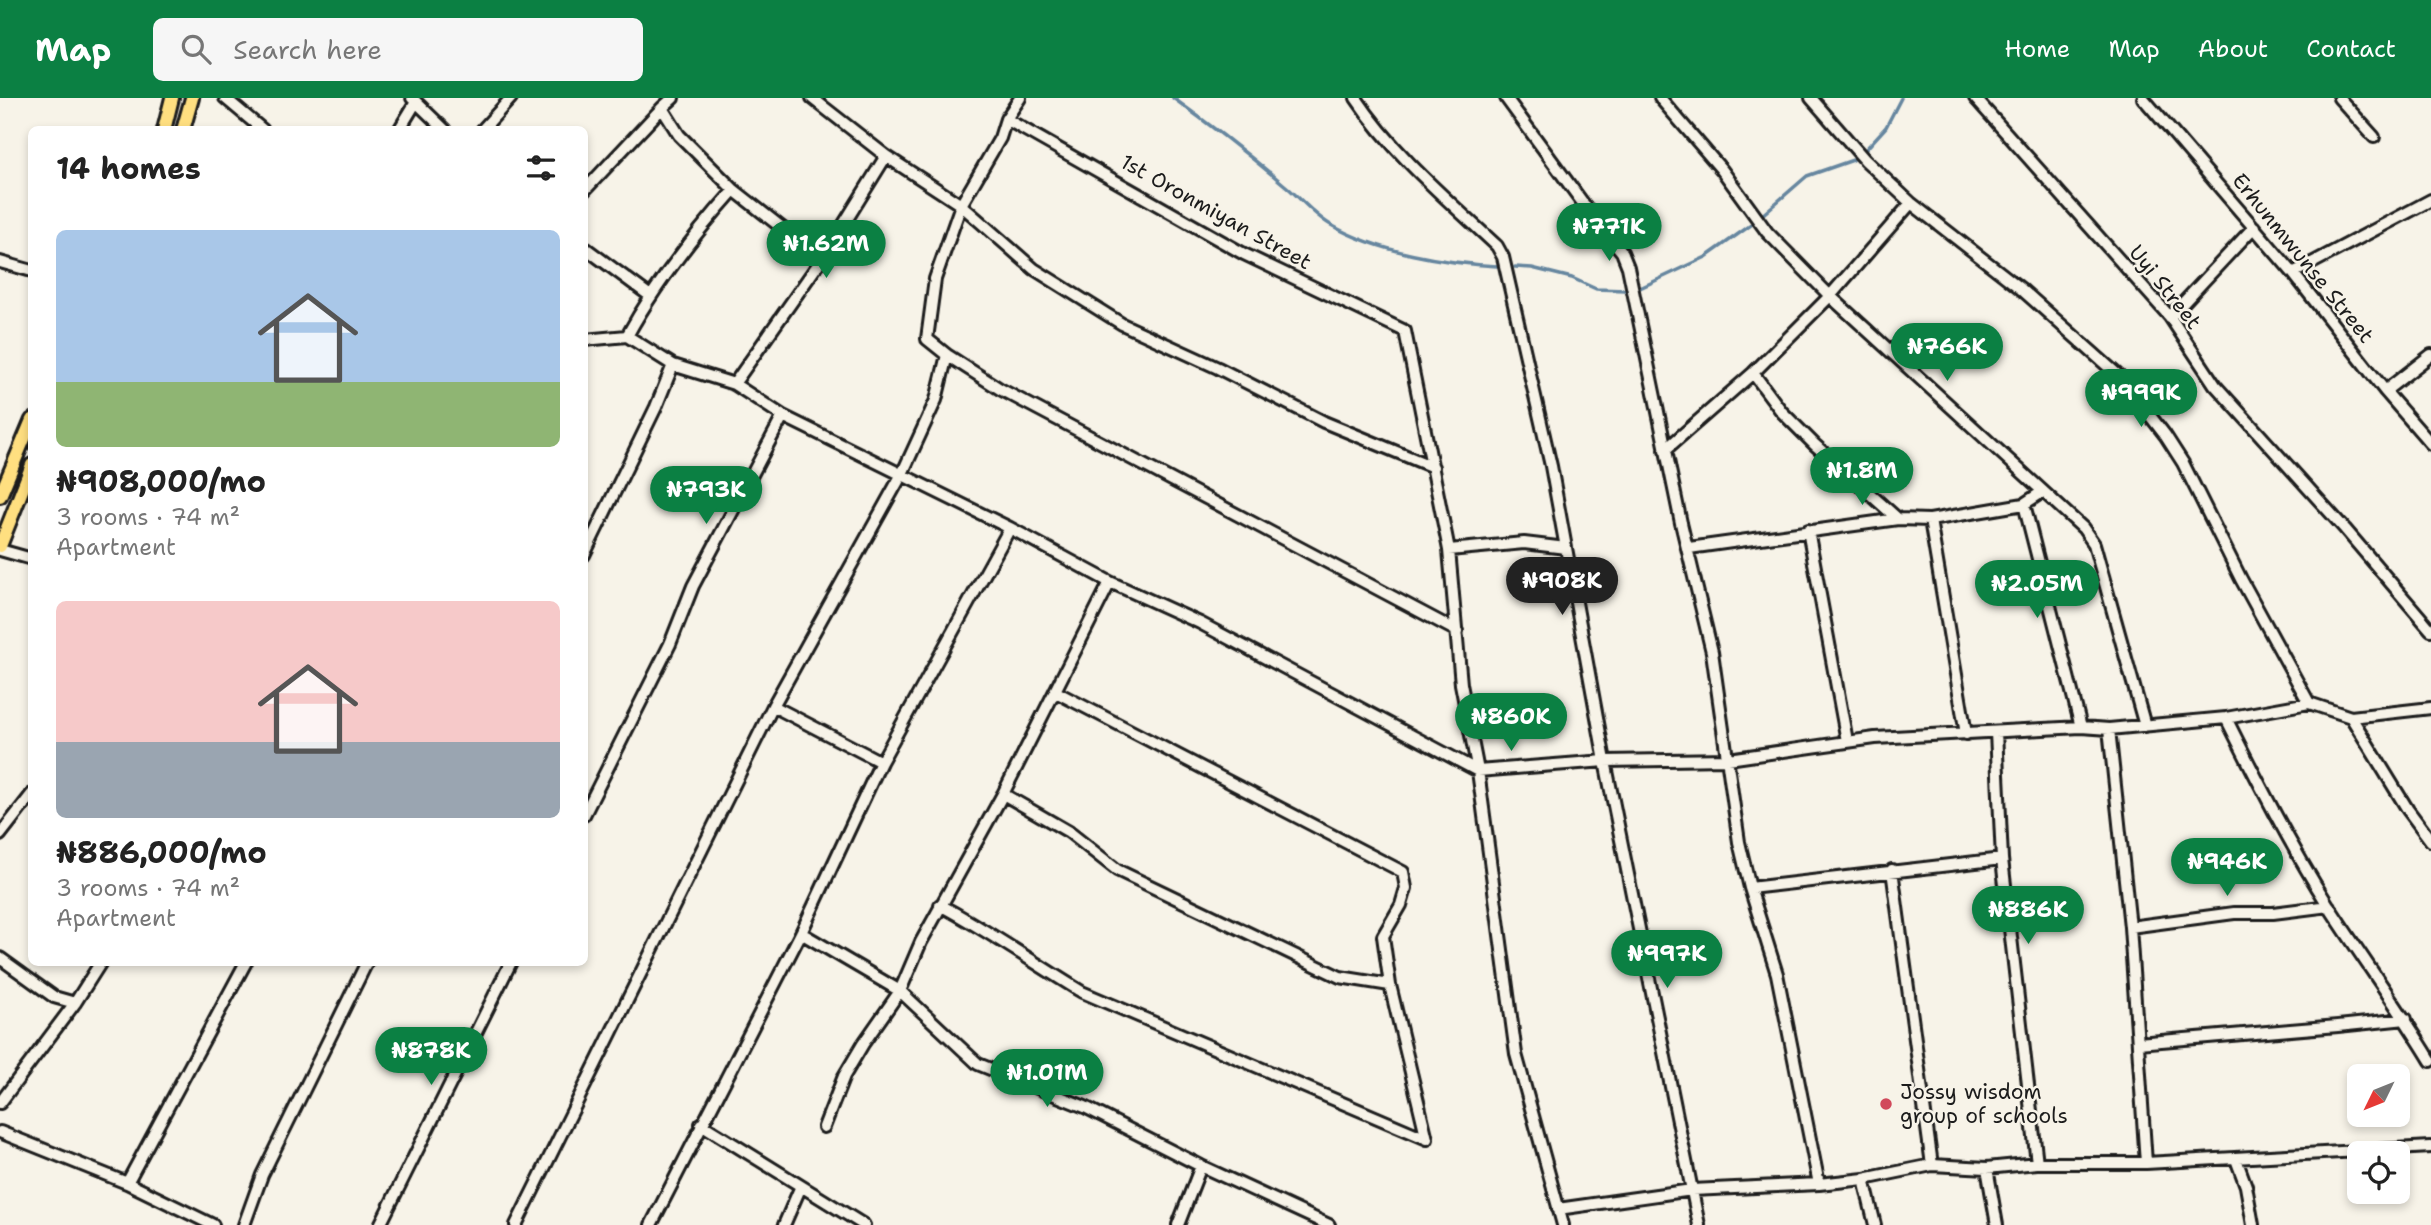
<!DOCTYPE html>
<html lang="en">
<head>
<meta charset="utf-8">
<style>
  body { margin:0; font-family:"Shantell Sans",sans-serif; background:#f6f6f6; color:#222; height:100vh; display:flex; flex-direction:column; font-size:26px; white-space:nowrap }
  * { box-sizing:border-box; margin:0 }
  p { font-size:23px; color:#767676 }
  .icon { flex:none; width:38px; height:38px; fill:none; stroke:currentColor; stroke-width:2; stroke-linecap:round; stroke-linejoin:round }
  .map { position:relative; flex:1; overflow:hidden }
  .sheet { position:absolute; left:28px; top:28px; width:560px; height:840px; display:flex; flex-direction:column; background:#fff; border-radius:10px; box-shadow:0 4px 10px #0003 }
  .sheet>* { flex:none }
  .needle { width:46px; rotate:227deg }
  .controls { position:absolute; left:2347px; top:966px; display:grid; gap:14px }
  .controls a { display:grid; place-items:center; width:63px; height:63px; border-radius:10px; background:#fff; box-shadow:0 4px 10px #0003; font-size:35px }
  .price { position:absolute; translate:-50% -60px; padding:0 16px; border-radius:24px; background:#0b8043; color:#fff; font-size:23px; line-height:46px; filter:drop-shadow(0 2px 4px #0008) }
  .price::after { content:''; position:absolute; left:50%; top:42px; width:21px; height:16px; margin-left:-10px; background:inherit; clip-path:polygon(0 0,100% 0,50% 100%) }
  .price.current { background:#222; color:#fff }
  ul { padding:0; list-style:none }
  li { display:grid; align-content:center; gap:14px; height:371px; padding:0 28px }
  li span { display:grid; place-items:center; height:217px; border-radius:10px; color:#555 }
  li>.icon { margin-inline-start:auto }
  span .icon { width:126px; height:126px; fill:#fffc; stroke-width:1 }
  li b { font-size:30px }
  h2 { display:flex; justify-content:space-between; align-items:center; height:84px; padding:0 28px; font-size:30px }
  header { display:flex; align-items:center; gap:42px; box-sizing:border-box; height:98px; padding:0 35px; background:#0b8043; color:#fff }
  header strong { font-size:33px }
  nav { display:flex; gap:38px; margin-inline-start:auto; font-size:24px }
  .search { width:490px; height:63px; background:#f6f6f6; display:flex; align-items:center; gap:18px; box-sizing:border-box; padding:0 24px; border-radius:10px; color:#767676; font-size:26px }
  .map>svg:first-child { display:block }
</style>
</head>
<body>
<header>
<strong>Map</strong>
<div class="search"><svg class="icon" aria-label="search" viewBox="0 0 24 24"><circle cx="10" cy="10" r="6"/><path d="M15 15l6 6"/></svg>Search here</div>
<nav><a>Home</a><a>Map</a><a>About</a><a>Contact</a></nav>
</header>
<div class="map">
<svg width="2431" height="1127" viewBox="0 0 2431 1127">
  <rect width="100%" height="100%" fill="#f7f3e8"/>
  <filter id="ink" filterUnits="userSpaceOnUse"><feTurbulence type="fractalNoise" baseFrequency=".0143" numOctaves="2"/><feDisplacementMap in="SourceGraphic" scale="14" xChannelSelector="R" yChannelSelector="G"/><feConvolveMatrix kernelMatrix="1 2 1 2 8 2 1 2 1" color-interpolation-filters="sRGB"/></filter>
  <g filter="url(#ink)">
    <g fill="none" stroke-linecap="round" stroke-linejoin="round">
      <path stroke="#66869f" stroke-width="3.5" d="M 1173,0 C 1212,28 1250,58 1287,89 C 1301,101 1315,118 1331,127 C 1378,154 1444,165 1497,168
        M 1866,51 L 1886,29 L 1901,0
        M 1761,118 L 1807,78 L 1853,62
        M 1515,169 L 1532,170 L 1572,180 L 1596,191 L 1625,192
        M 1640,190 L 1706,159 L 1751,127"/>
      <g stroke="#1c1c1c" stroke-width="16">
        <path id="minor" d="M 225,0 L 263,32
          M 412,0 L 445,32
          M 673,0 L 662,10 L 679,37 L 734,92 L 805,148 L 826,155
          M 812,0 L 886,58 L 961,107 L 1034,171 L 1122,226 L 1218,270 L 1324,324 L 1433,369
          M 1020,0 L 1006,21 L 1000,40 L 961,107 L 935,181 L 927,241 L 947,257 L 1000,291 L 1457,533
          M 1356,0 C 1394,57 1448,102 1497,148 L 1503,159 L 1551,368 L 1605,663 L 1699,1127
          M 1506,0 L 1588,112 L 1622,154 L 1628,169 L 1681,425 L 1712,554 L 1739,744 L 1750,790 L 1777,876 L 1819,1086
          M 1660,0 L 1722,72 L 1767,134 L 1830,198 L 2083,430 L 2094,446 L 2145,628
          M 1811,0 L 1865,62 L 1911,105 L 2020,190 L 2120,279 L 2165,337 L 2183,365 L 2241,481 L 2309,605
          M 1975,0 L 2170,219 L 2215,287 L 2345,431 L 2431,532
          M 2143,0 L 2293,175 L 2385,293 L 2431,346
          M 2339,0 L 2374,39
          M 1006,21 L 1244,156 L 1405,233 L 1449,452 L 1461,586 L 1478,673 L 1516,956 L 1563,1127
          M 399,32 L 416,4
          M 482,32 L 511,0
          M 584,93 L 662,10
          M 584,149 L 649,197
          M 0,164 L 32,173
          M 2293,175 L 2431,102
          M 2170,219 L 2254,129
          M 627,238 C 656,185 693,138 734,92
          M 584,242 L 627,238 L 673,267 L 734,286 L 783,318 L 693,488 L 670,546 L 584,717
          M 1753,275 L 1782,314 L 1815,347 L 1898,421
          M 734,286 L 826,155 L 886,58
          M 2385,293 L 2431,257
          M 783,318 L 1010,430 L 1110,484
          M 1665,352 L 1753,275 L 1830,198 L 1911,105
          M 2024,406 L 2081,629
          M 1930,422 L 1966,636
          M 1808,432 L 1847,643
          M 1689,450 L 1898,421 L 1930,422 L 2024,406 L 2042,394
          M 0,452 L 32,461
          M 1449,452 L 1524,445 L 1566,450
          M 584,457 L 656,309 L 673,267
          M 1056,594 L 1403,774 L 1406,790 L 1401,807 L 1383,838 L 1390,887 L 1427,1041
          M 773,608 L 881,664
          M 2351,619 L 2408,712 L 2431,743
          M 2226,620 C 2258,684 2290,747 2328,807 C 2362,860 2399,910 2431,963
          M 2109,631 L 2130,829 L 2146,1065
          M 1996,634 L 2002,761 L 2037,1065
          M 1003,696 L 1069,734 L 1117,772 L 1340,879 L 1390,887
          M 0,737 L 32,696
          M 1892,772 L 1932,1067
          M 1750,790 L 2002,761
          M 940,807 C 989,833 1034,865 1082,894 L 1427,1041
          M 2130,829 L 2234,815 L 2273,815 L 2329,808
          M 801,835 L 900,893 L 978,966 L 1085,1009 L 1201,1068 L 1329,1127
          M 0,860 L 54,899 L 75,905
          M 2138,945 L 2338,928 L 2406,921
          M 0,1005 L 75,905 L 101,864
          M 701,1026 L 864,1127
          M 824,1029 L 844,978 L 863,946 L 900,893 L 921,844 L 1003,696 L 1110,484 L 1200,525 L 1478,673 L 1605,663 L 1728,661 L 1875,640 L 2081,629 L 2109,631 L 2226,620 L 2309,605 L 2351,619 L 2431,610
          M 0,1034 L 127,1085 L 213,1127
          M 2236,1061 L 2246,1088 L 2253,1127
          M 1987,1070 L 1997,1127
          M 1864,1081 L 1875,1127
          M 127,1085 L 246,864
          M 1558,1111 L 1692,1092 L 1819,1086 L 1864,1081 L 1932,1067 L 1987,1070 L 2037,1065 L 2146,1065 L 2431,1049
          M 244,1127 L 262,1077 L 367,864
          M 380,1127 L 511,864
          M 516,1127 L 773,608 L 902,376 L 936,302 L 947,257
          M 651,1127 L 801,835 L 881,664 L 1010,430
          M 784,1127 L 801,1088
          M 1178,1127 L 1201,1068"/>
      </g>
      <g stroke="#1c1c1c" stroke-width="18">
        <path id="major" d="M 164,32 L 172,0
          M 183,32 L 192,0
          M 0,398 L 32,322
          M 0,448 L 32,367"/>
      </g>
      <use href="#minor" stroke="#f7f3e8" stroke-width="10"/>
      <use href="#major" stroke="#ffdf80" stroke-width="12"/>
    </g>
  </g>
  <circle fill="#d1495b" stroke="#f7f3e8" stroke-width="2.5" cx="1886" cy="1006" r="7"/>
  <g text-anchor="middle" stroke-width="5" stroke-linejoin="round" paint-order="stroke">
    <g font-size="21" fill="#1c1c1c" stroke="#f7f3e8">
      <text transform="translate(1216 114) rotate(29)" y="7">1st Oronmiyan Street</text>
      <text transform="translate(2303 160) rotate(51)" y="7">Erhunmwunse Street</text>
      <text transform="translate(2165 189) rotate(51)" y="7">Uyi Street</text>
    </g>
    <g font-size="21" fill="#1c1c1c" stroke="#f7f3e8" text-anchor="start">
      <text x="1900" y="1001">Jossy wisdom<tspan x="1900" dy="24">group of schools</tspan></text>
    </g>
  </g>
</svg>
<div class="controls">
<a><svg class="needle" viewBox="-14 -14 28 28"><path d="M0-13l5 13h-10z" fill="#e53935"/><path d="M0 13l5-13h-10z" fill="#767676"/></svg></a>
<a><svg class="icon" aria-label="locate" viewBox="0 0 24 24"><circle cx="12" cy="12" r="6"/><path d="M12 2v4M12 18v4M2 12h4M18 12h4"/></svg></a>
</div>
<b class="price" style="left:1609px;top:165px">₦771K</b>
<b class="price" style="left:826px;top:182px">₦1.62M</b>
<b class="price" style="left:1947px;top:285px">₦766K</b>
<b class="price" style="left:2141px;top:331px">₦999K</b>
<b class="price" style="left:1862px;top:409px">₦1.8M</b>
<b class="price" style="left:706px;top:428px">₦793K</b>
<b class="price current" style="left:1562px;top:519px">₦908K</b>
<b class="price" style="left:2037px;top:522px">₦2.05M</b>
<b class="price" style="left:1511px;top:655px">₦860K</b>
<b class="price" style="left:2227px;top:800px">₦946K</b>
<b class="price" style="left:2028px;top:848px">₦886K</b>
<b class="price" style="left:1667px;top:892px">₦997K</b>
<b class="price" style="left:431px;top:989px">₦878K</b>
<b class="price" style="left:1047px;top:1011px">₦1.01M</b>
<section class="sheet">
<h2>14 homes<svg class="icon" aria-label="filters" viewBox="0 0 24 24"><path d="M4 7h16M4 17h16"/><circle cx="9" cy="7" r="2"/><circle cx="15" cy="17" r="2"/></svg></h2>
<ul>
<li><span style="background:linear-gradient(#a9c7e8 70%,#8fb573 0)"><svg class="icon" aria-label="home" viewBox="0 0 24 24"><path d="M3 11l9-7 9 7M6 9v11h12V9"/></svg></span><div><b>₦908,000/mo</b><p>3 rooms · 74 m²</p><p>Apartment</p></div></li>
<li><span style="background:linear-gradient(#f6c9c9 65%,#9aa5b1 0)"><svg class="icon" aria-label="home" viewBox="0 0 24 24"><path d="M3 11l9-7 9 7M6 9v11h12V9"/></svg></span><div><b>₦886,000/mo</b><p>3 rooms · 74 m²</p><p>Apartment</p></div></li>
</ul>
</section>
</div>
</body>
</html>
